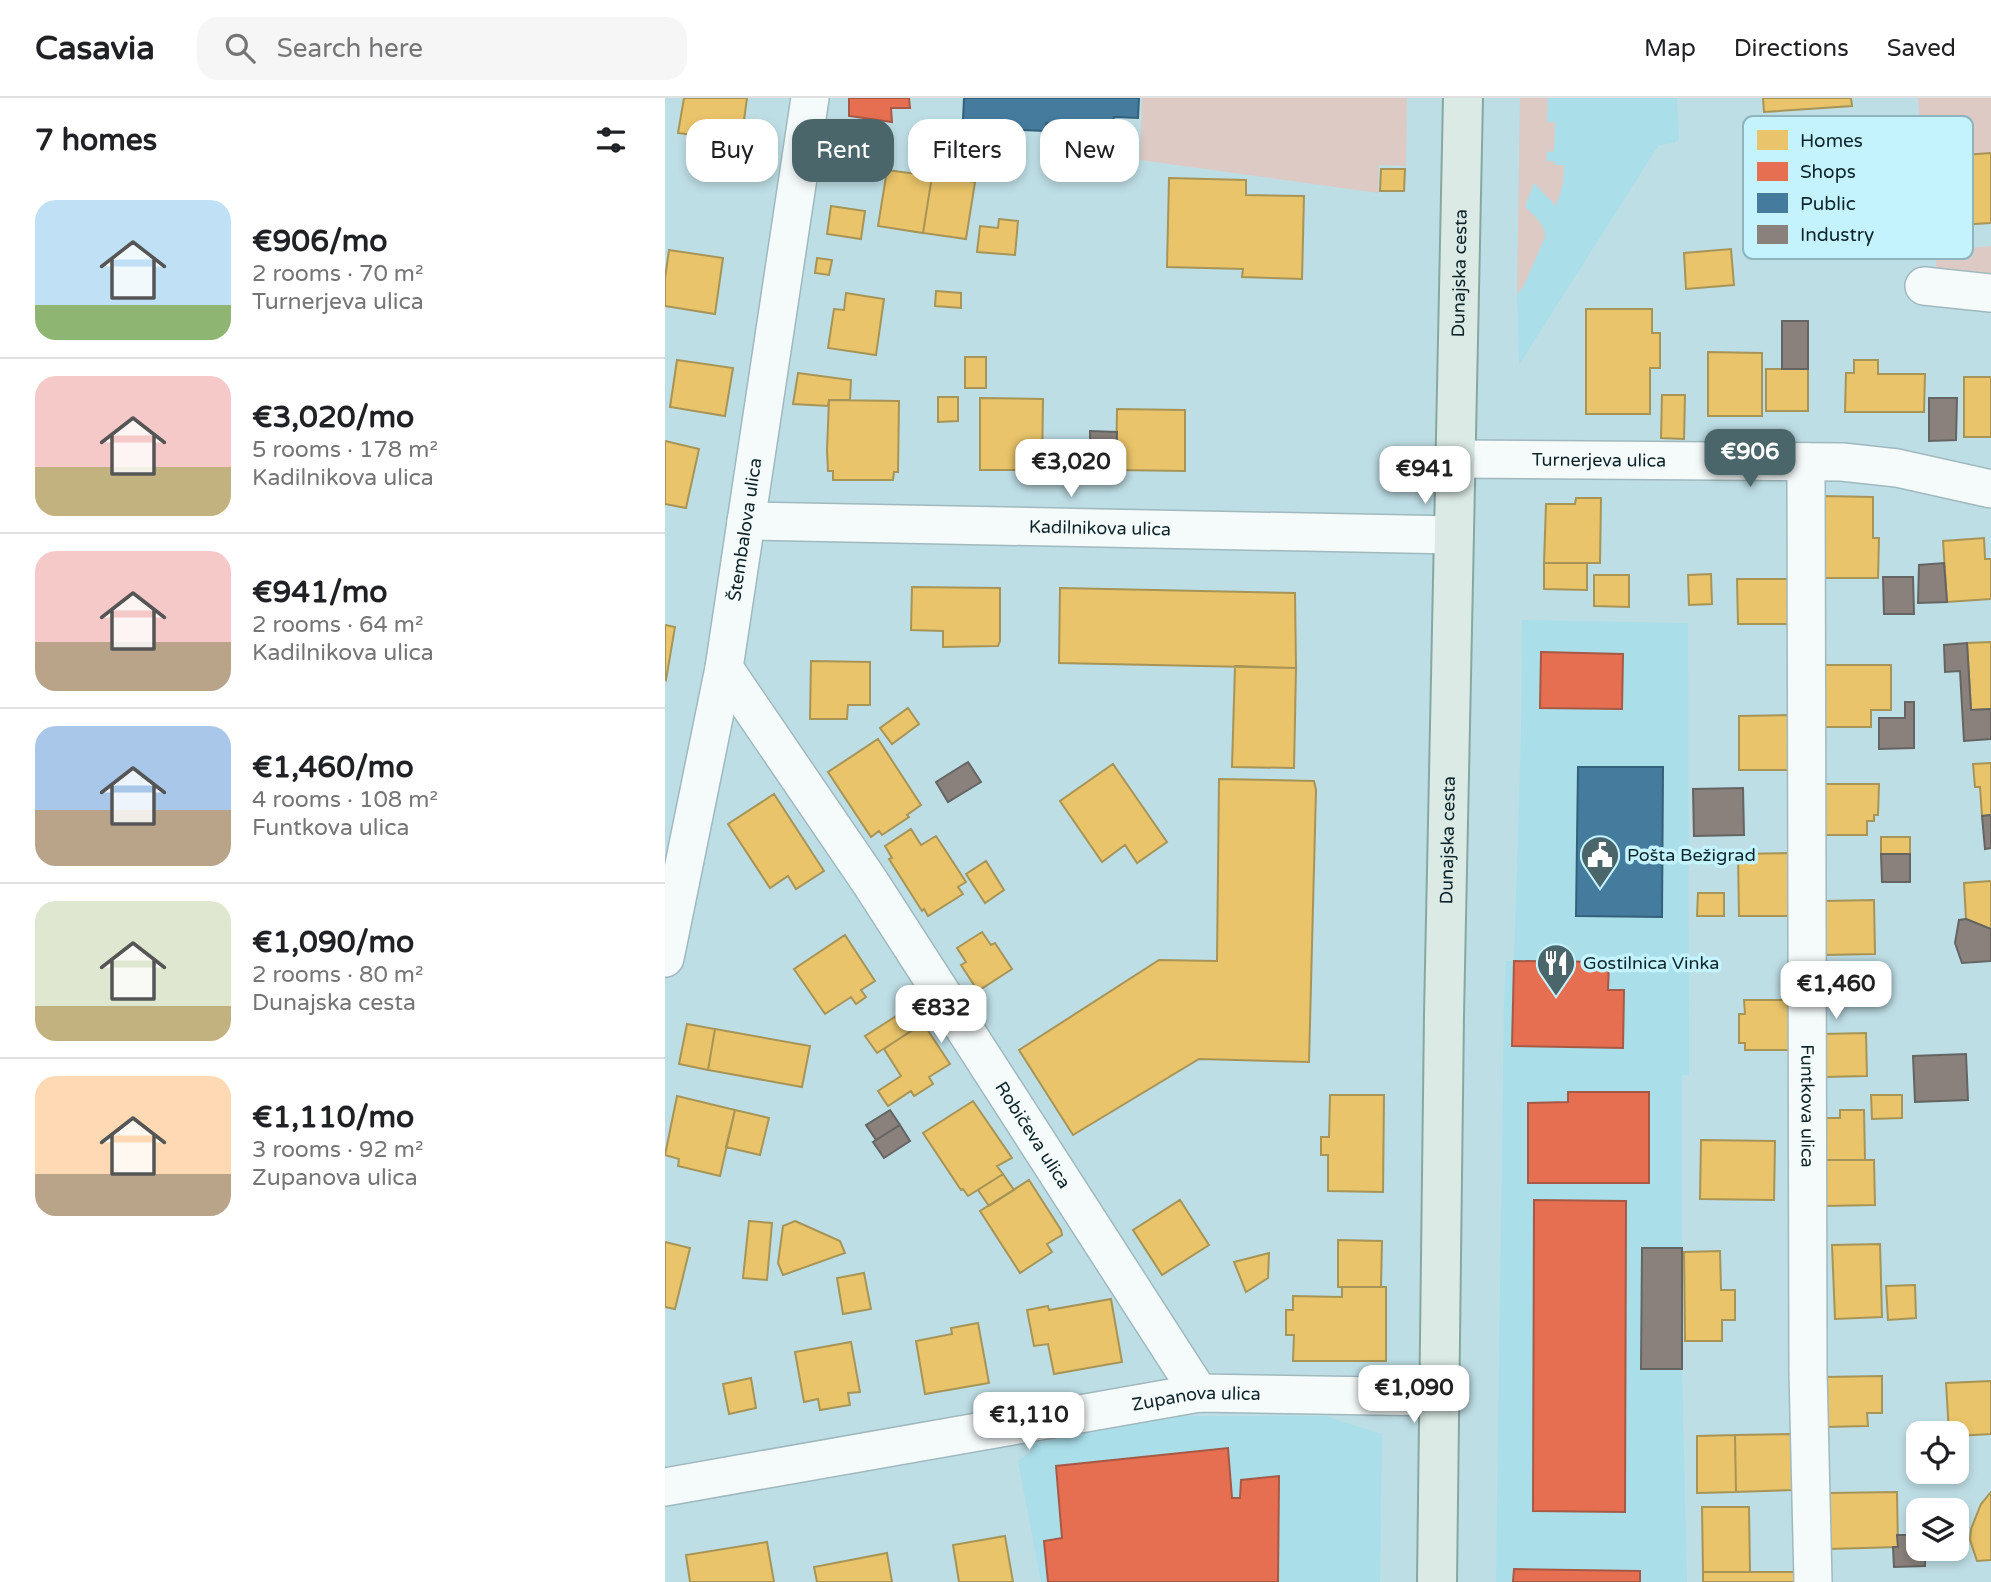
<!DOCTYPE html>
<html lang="en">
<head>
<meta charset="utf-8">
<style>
  body { margin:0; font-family:"Varela Round",sans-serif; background:#f6f6f6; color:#202124; height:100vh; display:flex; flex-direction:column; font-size:26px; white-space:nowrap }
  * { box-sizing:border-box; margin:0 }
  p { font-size:23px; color:#757577 }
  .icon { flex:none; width:38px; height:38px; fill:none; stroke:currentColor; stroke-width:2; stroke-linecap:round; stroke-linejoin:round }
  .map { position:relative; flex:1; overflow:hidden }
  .details { display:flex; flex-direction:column; background:#fff; width:665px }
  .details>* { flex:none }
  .hud { position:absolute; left:21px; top:21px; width:665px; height:63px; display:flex; gap:14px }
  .fabs { position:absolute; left:1241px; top:1323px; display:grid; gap:14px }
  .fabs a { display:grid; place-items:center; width:63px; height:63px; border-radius:14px; background:#fff; box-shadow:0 4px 10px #0003; font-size:35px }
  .price { position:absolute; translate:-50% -60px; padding:0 16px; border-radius:14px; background:#fff; color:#222; font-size:23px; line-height:46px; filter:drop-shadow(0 2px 4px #0008) }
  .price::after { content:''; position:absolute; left:50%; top:42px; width:21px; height:16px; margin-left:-10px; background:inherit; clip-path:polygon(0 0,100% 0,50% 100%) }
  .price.active { background:#4b666b; color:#fff }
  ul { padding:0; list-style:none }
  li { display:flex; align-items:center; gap:21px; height:175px; padding:0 35px }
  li+li { border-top:2px solid #e0e0e0 }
  li span { display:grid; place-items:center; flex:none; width:196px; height:140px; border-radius:21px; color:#555 }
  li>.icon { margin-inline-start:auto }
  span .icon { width:84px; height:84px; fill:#fffc; stroke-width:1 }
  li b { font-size:30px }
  h2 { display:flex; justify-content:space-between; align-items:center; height:84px; padding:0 35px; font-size:30px }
  .tag { padding:0 24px; border-radius:21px; background:#fff; box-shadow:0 4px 10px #0003; font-size:24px; line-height:63px }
  .tag.active { background:#4b666b; color:#fff }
  header { display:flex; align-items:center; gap:42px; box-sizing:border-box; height:98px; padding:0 35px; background:#fff; border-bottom:2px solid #e0e0e0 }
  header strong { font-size:33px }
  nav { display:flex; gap:38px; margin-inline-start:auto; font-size:24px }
  .search { width:490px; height:63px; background:#f6f6f6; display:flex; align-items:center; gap:18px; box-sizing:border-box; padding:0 24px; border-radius:21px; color:#757577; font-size:26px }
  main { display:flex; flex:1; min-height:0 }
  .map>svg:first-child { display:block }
</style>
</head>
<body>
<header>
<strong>Casavia</strong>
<div class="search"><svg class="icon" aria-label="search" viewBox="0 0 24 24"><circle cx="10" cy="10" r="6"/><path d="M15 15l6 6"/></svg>Search here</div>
<nav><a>Map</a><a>Directions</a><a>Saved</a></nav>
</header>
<main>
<section class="details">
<h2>7 homes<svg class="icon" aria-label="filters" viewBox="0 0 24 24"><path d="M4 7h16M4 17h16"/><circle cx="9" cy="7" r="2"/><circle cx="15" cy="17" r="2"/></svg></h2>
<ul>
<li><span style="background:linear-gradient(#bfe0f5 75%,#8fb573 0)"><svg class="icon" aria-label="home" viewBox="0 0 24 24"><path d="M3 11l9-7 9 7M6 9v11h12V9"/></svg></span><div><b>€906/mo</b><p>2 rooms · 70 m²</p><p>Turnerjeva ulica</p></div></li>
<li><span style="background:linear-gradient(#f6c9c9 65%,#c2b280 0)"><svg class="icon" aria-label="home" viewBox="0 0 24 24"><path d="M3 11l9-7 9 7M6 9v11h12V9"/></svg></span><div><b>€3,020/mo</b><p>5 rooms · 178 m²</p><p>Kadilnikova ulica</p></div></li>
<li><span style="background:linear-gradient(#f6c9c9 65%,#b9a48a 0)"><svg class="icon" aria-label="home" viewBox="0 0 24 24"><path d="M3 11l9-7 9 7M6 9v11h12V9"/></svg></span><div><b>€941/mo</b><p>2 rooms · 64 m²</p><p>Kadilnikova ulica</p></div></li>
<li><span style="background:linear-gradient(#a9c7e8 60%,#b9a48a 0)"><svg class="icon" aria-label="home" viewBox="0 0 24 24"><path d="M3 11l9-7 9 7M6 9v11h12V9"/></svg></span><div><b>€1,460/mo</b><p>4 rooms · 108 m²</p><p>Funtkova ulica</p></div></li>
<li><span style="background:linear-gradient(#dfe7d0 75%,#c2b280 0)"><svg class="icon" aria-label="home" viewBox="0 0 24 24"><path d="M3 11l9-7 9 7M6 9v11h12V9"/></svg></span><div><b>€1,090/mo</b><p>2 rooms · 80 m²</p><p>Dunajska cesta</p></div></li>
<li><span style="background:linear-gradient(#ffd9b3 70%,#b9a48a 0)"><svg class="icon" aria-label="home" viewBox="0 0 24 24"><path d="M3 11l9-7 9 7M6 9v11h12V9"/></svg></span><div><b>€1,110/mo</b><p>3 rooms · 92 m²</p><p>Zupanova ulica</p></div></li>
</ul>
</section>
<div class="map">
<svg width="1326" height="1484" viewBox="0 0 1326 1484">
  <rect width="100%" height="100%" fill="#bedee5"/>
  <path fill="#aadee9" d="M 855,0 L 1012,0 L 1014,43 L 993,48 L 854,267 L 852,197 Z
    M 857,522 L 1023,525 L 1024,977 L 1017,977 L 1017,1271 L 1022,1484 L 831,1484 L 839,906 L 841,863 L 849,863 L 856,635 Z
    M 519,1318 L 660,1318 L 717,1336 L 715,1484 L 376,1484 L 353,1363 L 366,1353 L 365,1346 Z"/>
  <path fill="#ddcac5" d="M 477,0 L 742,0 L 741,68 L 714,67 L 713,95 L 475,62 Z
    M 855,0 L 883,0 L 882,24 L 890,24 L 889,53 L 882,54 L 881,63 L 889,63 L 890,67 L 899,67 L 898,86 L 891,108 L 869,85 L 860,108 C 867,117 881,126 880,139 L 859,187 L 852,197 Z
    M 1253,0 L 1326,0 L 1326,55 L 1272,59 L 1271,62 L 1258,64 Z
    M 1326,148 L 1326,179 L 1271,172 L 1271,153 Z"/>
  <path fill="#e9c46a" stroke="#a79457" stroke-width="2" d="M 19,0 L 82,0 L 76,44 L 13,35 Z
    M 1098,0 L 1186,0 L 1187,8 L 1099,14 Z
    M 1326,55 L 1326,125 L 1276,128 L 1271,59 Z
    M 716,71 L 740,71 L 739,93 L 715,93 Z
    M 222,72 L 267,78 L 258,135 L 213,128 Z
    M 267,78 L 310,84 L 301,141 L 258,135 Z
    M 504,80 L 581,82 L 581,97 L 639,98 L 637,181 L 577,179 L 578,171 L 502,169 Z
    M 166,108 L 200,113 L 196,141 L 162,136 Z
    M 334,121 L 353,123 L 350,157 L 312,154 L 315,128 L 333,130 Z
    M 1066,151 L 1069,187 L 1021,191 L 1019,155 Z
    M 4,152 L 58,160 L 50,216 L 0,208 L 0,180 Z
    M 152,160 L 167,162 L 164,177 L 150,175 Z
    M 271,193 L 296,195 L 296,210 L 270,208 Z
    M 181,195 L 219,201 L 211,257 L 163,250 L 169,211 L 179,212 Z
    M 921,211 L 987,211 L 987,235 L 995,235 L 995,270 L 985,270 L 985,316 L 921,316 Z
    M 1043,254 L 1097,255 L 1097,318 L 1043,318 Z
    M 300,259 L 321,259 L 321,290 L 300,290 Z
    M 12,262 L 68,270 L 60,318 L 5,309 Z
    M 1189,262 L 1213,262 L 1213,276 L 1260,276 L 1259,314 L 1180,314 L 1181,275 L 1189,275 Z
    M 1101,271 L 1143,271 L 1143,313 L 1101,313 Z
    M 133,275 L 186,282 L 185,302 L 164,302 L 163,308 L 128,306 Z
    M 1299,279 L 1326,279 L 1326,339 L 1299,339 Z
    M 997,297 L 1020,297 L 1019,341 L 996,340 Z
    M 273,299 L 293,299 L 293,323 L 273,324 Z
    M 315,300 L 378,301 L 377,372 L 315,372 Z
    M 164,302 L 234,303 L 233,374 L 229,374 L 228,382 L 168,382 L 168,373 L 163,373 L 162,352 Z
    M 452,311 L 520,312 L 520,373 L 451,372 Z
    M 0,343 L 34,351 L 21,410 L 0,406 Z
    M 1158,398 L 1208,399 L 1208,440 L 1214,440 L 1213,480 L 1157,480 Z
    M 911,400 L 936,400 L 935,465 L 879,465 L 881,406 L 910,406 Z
    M 1319,440 L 1320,461 L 1326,461 L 1326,501 L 1282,504 L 1278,443 Z
    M 879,465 L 922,465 L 922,492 L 879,491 Z
    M 1046,476 L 1047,506 L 1024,507 L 1023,477 Z
    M 929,477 L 964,477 L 964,509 L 929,508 Z
    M 1072,481 L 1123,481 L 1124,526 L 1073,526 Z
    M 247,489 L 335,490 L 335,543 L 333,548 L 278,549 L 278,533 L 246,532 Z
    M 395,490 L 630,495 L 631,570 L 394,565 Z
    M 0,527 L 10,529 L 1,582 L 0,581 Z
    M 1326,544 L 1326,611 L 1306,612 L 1302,545 Z
    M 146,563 L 205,564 L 205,607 L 183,607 L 182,621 L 145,621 Z
    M 1158,567 L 1226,567 L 1226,612 L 1206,612 L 1206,629 L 1157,629 Z
    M 570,568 L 631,570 L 629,670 L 567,669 Z
    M 243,610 L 254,626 L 227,646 L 215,630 Z
    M 1125,617 L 1125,672 L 1074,672 L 1074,618 Z
    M 213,641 L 256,707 L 242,717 L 244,719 L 217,737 L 214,733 L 206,739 L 163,674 Z
    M 1326,665 L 1326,717 L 1317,718 L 1315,689 L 1310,689 L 1308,666 Z
    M 448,666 L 502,744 L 472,765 L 460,747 L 437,764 L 395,703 Z
    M 554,681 L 649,683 L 651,692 L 644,964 L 534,961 L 408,1037 L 354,952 L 494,862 L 552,863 Z
    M 1158,686 L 1214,686 L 1213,717 L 1209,717 L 1209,723 L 1202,723 L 1202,737 L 1152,737 Z
    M 109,696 L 159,773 L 131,791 L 123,778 L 105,790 L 63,726 Z
    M 246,731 L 256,747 L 271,738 L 301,784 L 293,789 L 298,796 L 263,818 L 259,811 L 257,813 L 224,761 L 227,760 L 220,748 Z
    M 1216,739 L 1245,739 L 1245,756 L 1216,756 Z
    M 1124,755 L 1125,818 L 1074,818 L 1073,756 Z
    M 321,763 L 339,792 L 320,805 L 301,776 Z
    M 1326,783 L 1326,831 L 1301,821 L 1299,785 Z
    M 1033,795 L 1059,795 L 1059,818 L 1032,818 Z
    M 1209,802 L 1210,856 L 1158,857 L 1157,803 Z
    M 317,834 L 326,847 L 330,845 L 347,871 L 313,893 L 296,867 L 301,864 L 292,850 Z
    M 180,837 L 210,883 L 196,892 L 201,899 L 191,906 L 186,899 L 160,916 L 129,871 Z
    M 1079,902 L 1125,902 L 1125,952 L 1080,952 L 1080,945 L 1074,945 L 1074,916 L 1080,916 Z
    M 236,915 L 248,932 L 212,955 L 200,938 Z
    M 258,925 L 285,966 L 264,979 L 268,986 L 249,998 L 246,993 L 223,1008 L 213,993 L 236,978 L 219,951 Z
    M 22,926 L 50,931 L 43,972 L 14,966 Z
    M 50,931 L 145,948 L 137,989 L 43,972 Z
    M 1201,935 L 1202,978 L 1159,979 L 1157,936 Z
    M 665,997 L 719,997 L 718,1094 L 663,1093 L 663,1057 L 656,1057 L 656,1039 L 664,1039 Z
    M 1206,997 L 1237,997 L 1237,1020 L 1207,1021 Z
    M 12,998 L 70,1012 L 55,1078 L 13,1068 L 14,1061 L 0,1057 Z
    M 308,1003 L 347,1060 L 332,1068 L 338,1076 L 303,1098 L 298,1091 L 296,1092 L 258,1035 Z
    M 70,1012 L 104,1020 L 95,1057 L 61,1049 Z
    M 1175,1012 L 1199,1012 L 1200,1062 L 1158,1062 L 1158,1020 L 1175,1020 Z
    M 1036,1042 L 1110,1043 L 1109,1102 L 1035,1101 Z
    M 1158,1062 L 1209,1062 L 1210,1107 L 1159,1108 Z
    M 338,1076 L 349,1092 L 324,1108 L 313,1092 Z
    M 364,1082 L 396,1132 L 397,1137 L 382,1146 L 387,1154 L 355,1175 L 315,1113 Z
    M 515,1102 L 544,1147 L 497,1177 L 468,1132 Z
    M 84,1123 L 107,1125 L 102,1182 L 78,1180 Z
    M 130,1123 L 175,1143 L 180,1155 L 118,1177 L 113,1165 L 118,1128 Z
    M 673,1142 L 717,1143 L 716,1189 L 673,1189 Z
    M 0,1144 L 25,1150 L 10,1211 L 0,1209 Z
    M 1215,1146 L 1217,1219 L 1170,1221 L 1167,1147 Z
    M 1055,1153 L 1056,1192 L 1070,1192 L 1070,1222 L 1057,1222 L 1057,1243 L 1020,1243 L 1019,1154 Z
    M 604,1155 L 603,1180 L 581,1194 L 569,1164 Z
    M 199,1175 L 206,1211 L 178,1216 L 172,1180 Z
    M 1250,1187 L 1251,1220 L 1223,1222 L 1221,1188 Z
    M 677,1189 L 721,1189 L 721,1263 L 628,1263 L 629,1237 L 621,1237 L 621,1212 L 628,1212 L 628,1198 L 677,1199 Z
    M 446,1201 L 457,1264 L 389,1276 L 383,1246 L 369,1248 L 362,1212 L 383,1208 L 384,1212 Z
    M 313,1225 L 324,1285 L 260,1296 L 251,1243 L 287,1236 L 286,1230 Z
    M 186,1244 L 195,1294 L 183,1295 L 185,1307 L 155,1312 L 153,1301 L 139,1304 L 130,1254 Z
    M 1217,1278 L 1217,1315 L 1202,1315 L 1203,1328 L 1160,1329 L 1159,1279 Z
    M 86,1280 L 91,1310 L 64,1316 L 58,1286 Z
    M 1326,1283 L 1326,1336 L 1292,1338 L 1292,1335 L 1284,1335 L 1281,1285 Z
    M 1127,1336 L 1127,1392 L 1071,1394 L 1070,1337 Z
    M 1070,1337 L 1071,1394 L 1032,1395 L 1032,1338 Z
    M 1232,1394 L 1233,1449 L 1164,1451 L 1163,1395 Z
    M 1326,1394 L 1326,1462 L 1312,1463 L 1305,1442 L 1306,1431 L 1316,1406 Z
    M 1037,1409 L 1084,1409 L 1085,1474 L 1038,1474 Z
    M 340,1438 L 348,1484 L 294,1484 L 288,1447 Z
    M 102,1444 L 109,1484 L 25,1484 L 21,1457 Z
    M 222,1455 L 227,1484 L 152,1484 L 149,1469 Z
    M 1038,1474 L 1130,1474 L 1130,1484 L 1038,1484 Z"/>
  <path fill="#e76f51" stroke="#a65945" stroke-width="2" d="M 184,0 L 244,0 L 245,10 L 226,10 L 227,24 L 184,18 Z
    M 876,554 L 958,556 L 957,611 L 875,610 Z
    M 849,863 L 944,864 L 943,892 L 959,892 L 958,950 L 847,948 Z
    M 903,994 L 984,994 L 984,1085 L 863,1085 L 863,1005 L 903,1004 Z
    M 869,1102 L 961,1103 L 960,1414 L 868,1413 Z
    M 563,1350 L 567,1400 L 575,1400 L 576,1382 L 614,1378 L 613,1484 L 383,1484 L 379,1443 L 397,1440 L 391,1368 Z
    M 849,1471 L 975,1473 L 975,1484 L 848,1484 Z"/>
  <path fill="#457b9d" stroke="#34617a" stroke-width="2" d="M 299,0 L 474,0 L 473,20 L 449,19 L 447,26 L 381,25 L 380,33 L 337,31 L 338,23 L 298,22 Z
    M 913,669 L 998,669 L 997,819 L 911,818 Z"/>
  <path fill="#8a817c" stroke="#646563" stroke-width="2" d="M 1117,223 L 1143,223 L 1143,271 L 1117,271 Z
    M 1264,300 L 1292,300 L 1291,342 L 1264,343 Z
    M 425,333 L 452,334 L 451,372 L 425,372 Z
    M 1279,465 L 1282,504 L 1253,505 L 1254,467 Z
    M 1218,479 L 1248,479 L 1249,516 L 1219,516 Z
    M 1302,545 L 1306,612 L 1326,611 L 1326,641 L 1299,643 L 1295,573 L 1280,574 L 1279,547 Z
    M 1240,604 L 1249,604 L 1249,650 L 1214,651 L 1214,620 L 1240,620 Z
    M 303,664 L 316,684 L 283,704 L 271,684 Z
    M 1078,690 L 1079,737 L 1029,738 L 1028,691 Z
    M 1326,717 L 1326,750 L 1320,751 L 1317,718 Z
    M 1216,756 L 1245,756 L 1245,784 L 1217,784 Z
    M 1301,821 L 1326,831 L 1326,863 L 1297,865 L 1290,845 L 1294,822 Z
    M 1301,956 L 1303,1002 L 1250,1004 L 1248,958 Z
    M 225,1012 L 235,1027 L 211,1042 L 201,1027 Z
    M 235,1027 L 245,1043 L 219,1060 L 208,1044 Z
    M 977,1150 L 1017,1150 L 1017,1271 L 976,1271 Z
    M 1232,1437 L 1253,1437 L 1253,1451 L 1260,1451 L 1260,1468 L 1229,1469 L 1228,1449 L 1233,1449 Z"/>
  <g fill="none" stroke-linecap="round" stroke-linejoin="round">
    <g stroke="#9fb9be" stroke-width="40">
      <g id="street">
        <path d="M 1259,188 L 1326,195"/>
        <path id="s1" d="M 790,361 L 1177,364 L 1232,370 L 1326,391"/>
        <path id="s2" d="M 1141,364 L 1143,1274 L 1148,1484"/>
        <path id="s3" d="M 81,423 L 789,437"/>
        <path id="s4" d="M 59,570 L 205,784 L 534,1295"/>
        <path id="s5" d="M 0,860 L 59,570 L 145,0"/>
        <path id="s6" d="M 0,1389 L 534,1295 L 775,1299"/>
      </g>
    </g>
    <g stroke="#86a8a1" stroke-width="42">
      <g id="primary">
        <path id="s7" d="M 772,1484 L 779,917 L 798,0"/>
      </g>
    </g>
    <use href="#street" stroke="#f5fafb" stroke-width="37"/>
    <use href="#primary" stroke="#dbeae5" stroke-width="38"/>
  </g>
  <defs>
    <g id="civic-pin" transform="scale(2.0125)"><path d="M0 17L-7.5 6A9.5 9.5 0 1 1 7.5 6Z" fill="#4b666b" stroke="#c5f3fd"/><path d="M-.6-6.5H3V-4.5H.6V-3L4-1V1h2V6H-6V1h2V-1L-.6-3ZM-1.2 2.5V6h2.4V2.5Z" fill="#fff"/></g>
    <g id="restaurant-pin" transform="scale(2.0125)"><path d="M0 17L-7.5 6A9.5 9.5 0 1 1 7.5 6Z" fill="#4b666b" stroke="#c5f3fd"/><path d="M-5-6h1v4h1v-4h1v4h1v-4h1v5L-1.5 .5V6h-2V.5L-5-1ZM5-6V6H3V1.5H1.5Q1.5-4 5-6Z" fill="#fff"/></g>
  </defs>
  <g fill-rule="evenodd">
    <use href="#civic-pin" x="935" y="757"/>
    <use href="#restaurant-pin" x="891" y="865"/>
  </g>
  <g text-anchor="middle" stroke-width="7" stroke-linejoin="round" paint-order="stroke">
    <g font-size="18" fill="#0d252a" stroke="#c5f3fd">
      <text dy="6" stroke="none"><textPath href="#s7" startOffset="1309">Dunajska cesta</textPath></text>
      <text dy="6" stroke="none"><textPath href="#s1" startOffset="144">Turnerjeva ulica</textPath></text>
      <text dy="6" stroke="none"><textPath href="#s3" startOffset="354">Kadilnikova ulica</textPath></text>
      <text dy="6" stroke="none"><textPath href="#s5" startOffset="436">Štembalova ulica</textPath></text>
      <text dy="6" stroke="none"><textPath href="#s7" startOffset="742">Dunajska cesta</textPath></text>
      <text dy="6" stroke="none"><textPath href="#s2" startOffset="644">Funtkova ulica</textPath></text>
      <text dy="6" stroke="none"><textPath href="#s4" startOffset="560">Robičeva ulica</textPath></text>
      <text dy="6" stroke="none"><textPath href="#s6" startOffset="539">Zupanova ulica</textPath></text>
    </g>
    <g font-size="18" fill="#0d252a" stroke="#c5f3fd" text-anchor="start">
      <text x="962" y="763">Pošta Bežigrad</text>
      <text x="918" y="871">Gostilnica Vinka</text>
    </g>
  </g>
  <rect x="1078" y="18" width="230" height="143" rx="10" fill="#c5f3fd" stroke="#8eb5be" stroke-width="2"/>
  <rect x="1092" y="32" width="31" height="20" fill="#e9c46a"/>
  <rect x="1092" y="64" width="31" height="19" fill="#e76f51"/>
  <rect x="1092" y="95" width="31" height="20" fill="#457b9d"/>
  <rect x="1092" y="127" width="31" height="19" fill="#8a817c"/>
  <g font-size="19" fill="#0d252a">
    <text x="1135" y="49">Homes</text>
    <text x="1135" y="80">Shops</text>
    <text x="1135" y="112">Public</text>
    <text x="1135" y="143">Industry</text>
  </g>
</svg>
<div class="fabs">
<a><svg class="icon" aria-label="locate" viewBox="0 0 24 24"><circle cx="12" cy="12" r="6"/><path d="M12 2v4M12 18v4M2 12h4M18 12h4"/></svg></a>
<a><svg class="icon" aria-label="layers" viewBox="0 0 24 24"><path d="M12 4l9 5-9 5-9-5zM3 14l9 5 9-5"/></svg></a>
</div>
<b class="price active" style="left:1085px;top:391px">€906</b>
<b class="price" style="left:406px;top:401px">€3,020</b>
<b class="price" style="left:760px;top:408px">€941</b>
<b class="price" style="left:1171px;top:923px">€1,460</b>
<b class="price" style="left:276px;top:947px">€832</b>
<b class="price" style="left:749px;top:1327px">€1,090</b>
<b class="price" style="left:364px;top:1354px">€1,110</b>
<div class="hud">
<a class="tag">Buy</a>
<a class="tag active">Rent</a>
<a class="tag">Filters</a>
<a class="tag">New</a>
</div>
</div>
</main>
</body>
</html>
